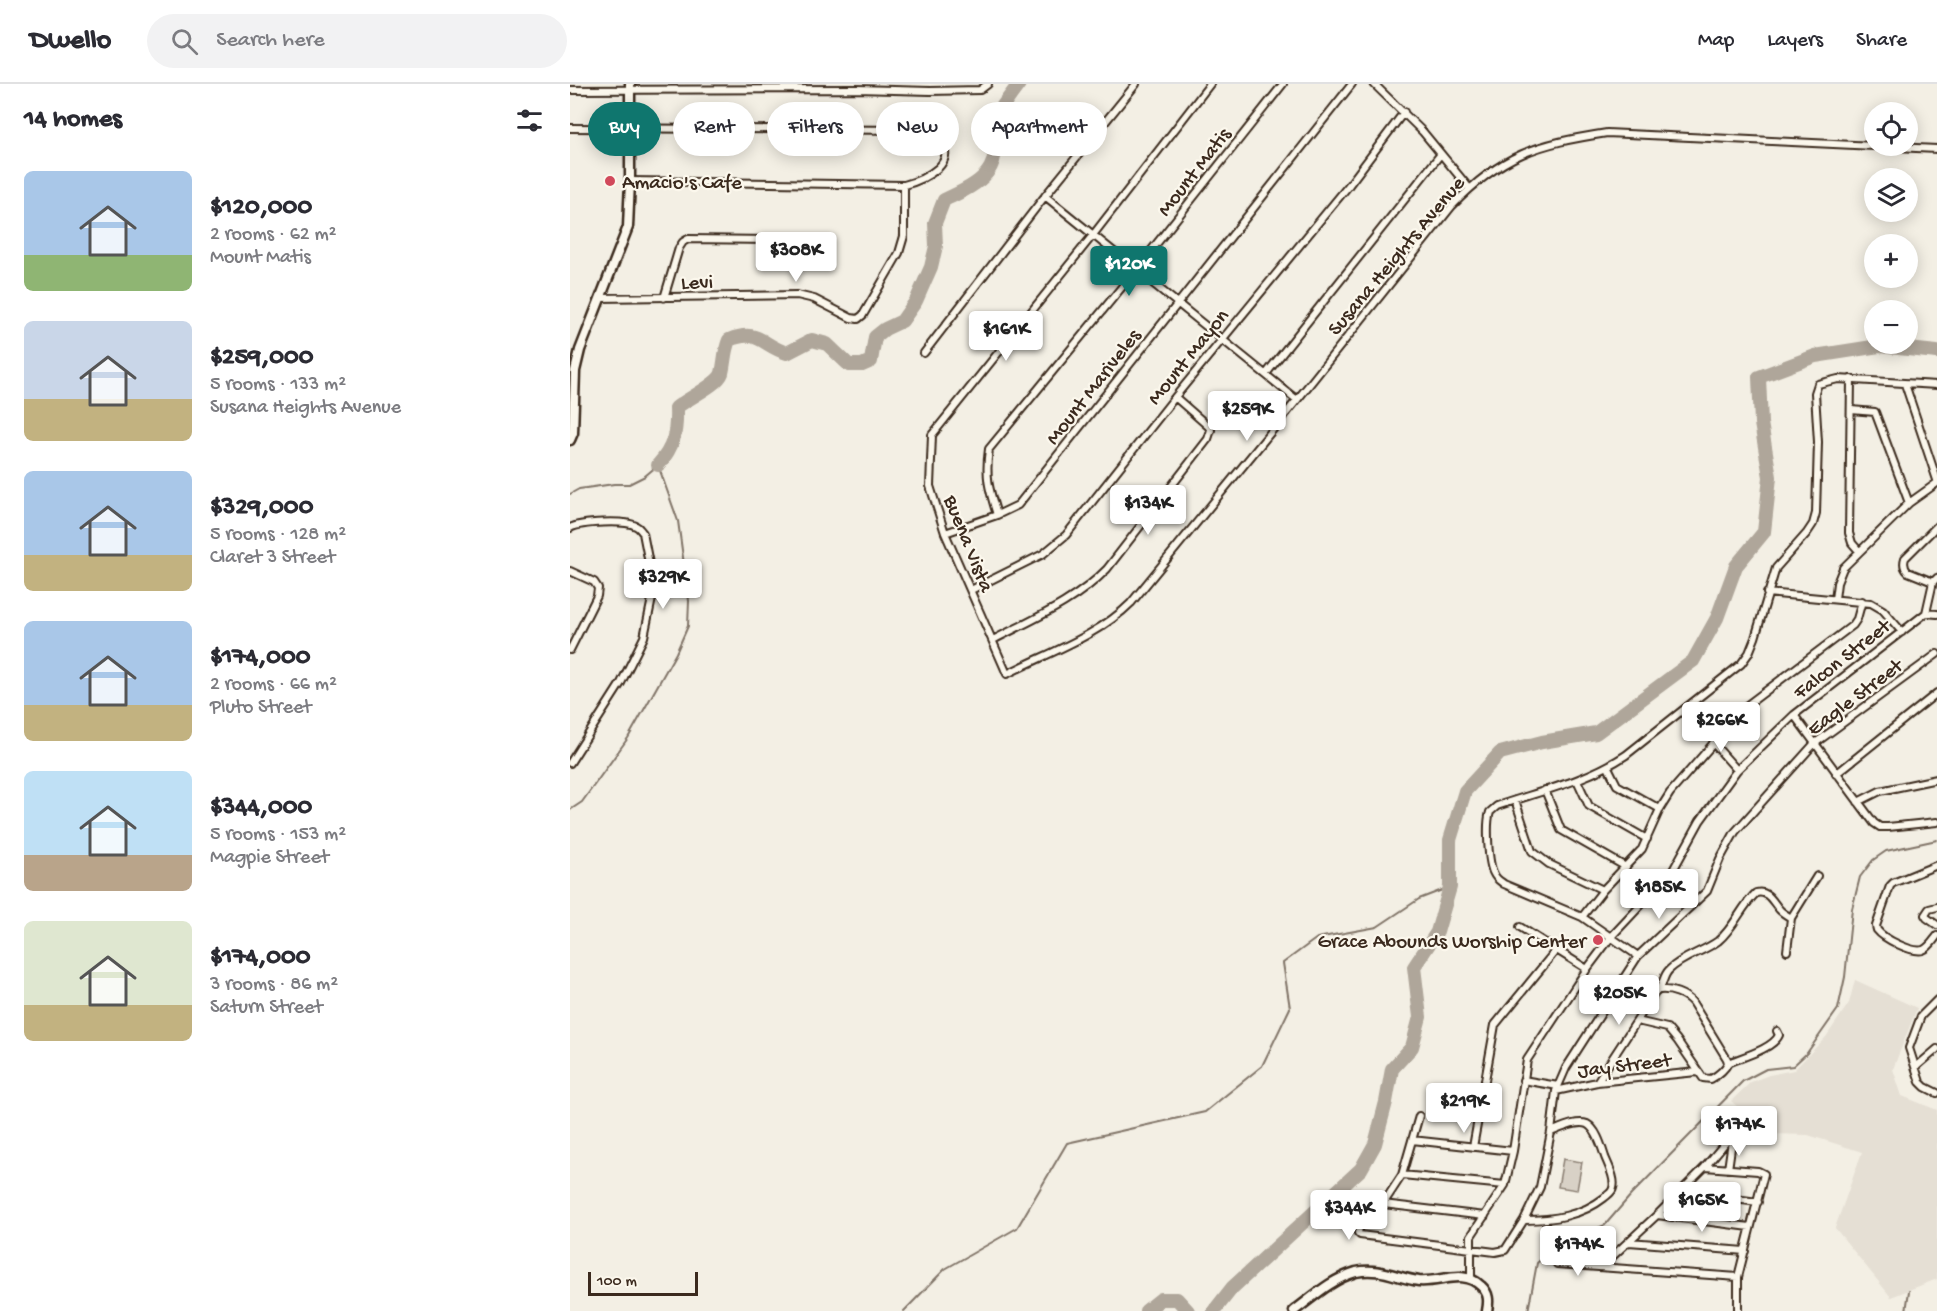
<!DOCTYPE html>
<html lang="en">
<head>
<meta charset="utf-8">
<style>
  body { margin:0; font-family:"Gochi Hand",sans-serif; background:#f2f2f3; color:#2b2b33; height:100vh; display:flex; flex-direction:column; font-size:22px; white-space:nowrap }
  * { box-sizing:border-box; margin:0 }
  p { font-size:20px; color:#7c7c81 }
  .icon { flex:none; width:33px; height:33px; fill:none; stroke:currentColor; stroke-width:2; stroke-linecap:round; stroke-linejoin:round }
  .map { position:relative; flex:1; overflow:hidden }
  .side { display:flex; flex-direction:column; background:#fff; width:570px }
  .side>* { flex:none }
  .top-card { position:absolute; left:18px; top:18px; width:570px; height:54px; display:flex; gap:12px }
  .controls { position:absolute; left:1294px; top:18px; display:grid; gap:12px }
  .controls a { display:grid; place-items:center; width:54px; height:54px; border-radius:50%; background:#fff; box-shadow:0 3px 15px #0003; font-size:30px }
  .scale { position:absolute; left:18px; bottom:15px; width:110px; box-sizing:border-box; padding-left:6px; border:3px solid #3b2a1e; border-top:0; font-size:16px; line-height:21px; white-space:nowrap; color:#3b2a1e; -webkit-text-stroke:4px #fbf7ec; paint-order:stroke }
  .price { position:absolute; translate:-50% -51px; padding:0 14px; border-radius:6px; background:#fff; color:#222; font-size:20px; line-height:39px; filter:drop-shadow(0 2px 3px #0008) }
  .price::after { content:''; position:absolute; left:50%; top:36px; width:18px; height:14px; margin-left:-9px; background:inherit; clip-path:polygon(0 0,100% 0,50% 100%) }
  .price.on { background:#0f766e; color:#fff }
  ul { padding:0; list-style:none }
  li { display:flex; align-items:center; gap:18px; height:150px; padding:0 24px }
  li span { display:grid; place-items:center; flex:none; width:168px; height:120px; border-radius:9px; color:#555 }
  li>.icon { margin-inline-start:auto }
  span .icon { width:72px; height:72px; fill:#fffc; stroke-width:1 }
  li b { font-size:26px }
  h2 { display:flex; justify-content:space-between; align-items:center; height:72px; padding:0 24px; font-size:26px }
  .pill { padding:0 21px; border-radius:27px; background:#fff; box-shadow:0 3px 15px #0003; font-size:21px; line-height:54px }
  .pill.on { background:#0f766e; color:#fff }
  header { display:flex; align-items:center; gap:36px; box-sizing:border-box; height:84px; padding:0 30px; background:#fff; border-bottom:2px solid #e1e1e2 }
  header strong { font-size:28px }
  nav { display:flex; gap:33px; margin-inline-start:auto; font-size:21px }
  .search { width:420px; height:54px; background:#f2f2f3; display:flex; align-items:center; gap:15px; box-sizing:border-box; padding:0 21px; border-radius:33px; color:#7c7c81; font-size:22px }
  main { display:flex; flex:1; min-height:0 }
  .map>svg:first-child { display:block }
</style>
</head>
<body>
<header>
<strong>Dwello</strong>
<div class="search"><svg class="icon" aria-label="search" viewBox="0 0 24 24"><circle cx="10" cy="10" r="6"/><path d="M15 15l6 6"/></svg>Search here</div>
<nav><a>Map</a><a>Layers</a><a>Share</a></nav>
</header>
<main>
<section class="side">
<h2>14 homes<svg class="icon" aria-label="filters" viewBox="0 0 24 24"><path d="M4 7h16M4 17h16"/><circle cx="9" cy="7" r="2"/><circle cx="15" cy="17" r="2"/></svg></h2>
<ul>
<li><span style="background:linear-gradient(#a9c7e8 70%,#8fb573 0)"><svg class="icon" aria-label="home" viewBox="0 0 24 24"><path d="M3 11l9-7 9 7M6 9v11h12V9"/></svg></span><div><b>$120,000</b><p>2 rooms · 62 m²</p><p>Mount Matis</p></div></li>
<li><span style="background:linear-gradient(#c9d6e8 65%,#c2b280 0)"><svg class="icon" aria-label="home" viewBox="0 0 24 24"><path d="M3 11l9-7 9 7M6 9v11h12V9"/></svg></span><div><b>$259,000</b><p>5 rooms · 133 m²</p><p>Susana Heights Avenue</p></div></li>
<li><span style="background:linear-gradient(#a9c7e8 70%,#c2b280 0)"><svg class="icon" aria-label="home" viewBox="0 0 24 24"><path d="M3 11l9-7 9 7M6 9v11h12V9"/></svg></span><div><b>$329,000</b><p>5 rooms · 128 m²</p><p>Claret 3 Street</p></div></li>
<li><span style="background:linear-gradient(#a9c7e8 70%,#c2b280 0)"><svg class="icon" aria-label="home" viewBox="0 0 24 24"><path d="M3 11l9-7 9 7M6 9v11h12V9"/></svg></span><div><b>$174,000</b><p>2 rooms · 66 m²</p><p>Pluto Street</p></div></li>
<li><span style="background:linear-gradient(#bfe0f5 70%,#b9a48a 0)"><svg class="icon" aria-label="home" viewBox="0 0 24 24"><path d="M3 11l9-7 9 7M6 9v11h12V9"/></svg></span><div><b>$344,000</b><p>5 rooms · 153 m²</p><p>Magpie Street</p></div></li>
<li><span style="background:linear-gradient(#dfe7d0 70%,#c2b280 0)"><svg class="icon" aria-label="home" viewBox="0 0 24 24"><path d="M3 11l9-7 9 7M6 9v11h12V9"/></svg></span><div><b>$174,000</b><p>3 rooms · 86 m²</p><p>Saturn Street</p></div></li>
</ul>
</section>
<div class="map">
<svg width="1367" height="1227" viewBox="0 0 1367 1227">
  <rect width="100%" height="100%" fill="#f3efe4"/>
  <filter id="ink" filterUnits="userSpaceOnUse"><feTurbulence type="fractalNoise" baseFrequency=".0167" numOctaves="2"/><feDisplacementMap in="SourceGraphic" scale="12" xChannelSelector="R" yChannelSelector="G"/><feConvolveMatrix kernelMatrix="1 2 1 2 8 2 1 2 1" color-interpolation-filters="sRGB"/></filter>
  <g filter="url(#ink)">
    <path fill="#e5dfd4" d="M 1285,896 L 1347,924 L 1323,985 L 1332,1012 L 1367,1026 L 1367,1195 L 1321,1213 L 1265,1144 L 1292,1068 L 1238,1051 L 1198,1050 L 1161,1017 L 1181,998 L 1199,991 L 1224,986 L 1256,953 L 1279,919 Z"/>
    <path fill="#d8d1c6" stroke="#8a7e72" stroke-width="1.5" d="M 993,1075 L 1012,1078 L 1007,1106 L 988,1103 Z"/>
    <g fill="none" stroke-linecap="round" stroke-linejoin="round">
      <path stroke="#817468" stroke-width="2" d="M 0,410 L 9,405 L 44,400 L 59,400 L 75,392 L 88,381 L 108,437 L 119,517 L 118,542 L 106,569 L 58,654 L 12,718 L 0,726
        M 334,1227 L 375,1185 L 447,1144 L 497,1059 L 635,1028 L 692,982 L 720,924 L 713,879 L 747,854 L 807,843 L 849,815 L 880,803
        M 958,1227 L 967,1179 L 985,1163 L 1035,1141 L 1061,1111 L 1173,997 L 1196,985 L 1223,982 L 1237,969 L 1268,925 L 1275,893 L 1282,825 L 1290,793 L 1303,776 L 1316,767 L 1367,756
        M 1336,1227 L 1339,1207"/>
      <path stroke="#afa69a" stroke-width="14" d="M 88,381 C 104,363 107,348 106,324 C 116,315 148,301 152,289 C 155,277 154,268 159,256 C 189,244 191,261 217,269 L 242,256 L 257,260 L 279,281 L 292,281 L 301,277 L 305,253 L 315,245 L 332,237 L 346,217 L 361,183 L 366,162 L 365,139 L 374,116 C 413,98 435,86 421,38 L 449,0
        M 576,1227 L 591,1215 L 607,1215 L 618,1227
        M 644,1227 L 662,1204 L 791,1085 L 805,1060 L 816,1018 L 822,985 L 842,963 L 850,933 L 844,883 L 867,848 L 880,803 L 880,756 L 895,707 L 930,669 L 972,658 L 1026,649 L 1123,577 L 1147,534 L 1166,482 L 1194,448 L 1200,393 L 1191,339 L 1189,293 L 1245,272 L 1309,262 L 1367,268"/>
      <g stroke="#3b2a1e" stroke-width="10">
        <path id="street" d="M 640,0 L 523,151 L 362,351 L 360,402 L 375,449 L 437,590 C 478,569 528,552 561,519 L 727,316 L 882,122 C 932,70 967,60 1037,49 L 1367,65
          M 804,0 L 853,48 L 899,104
          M 0,6 L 287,5 L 360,7 L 410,6 L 418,0
          M 0,44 L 348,46 C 367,48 386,67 368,84 C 359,92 346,98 334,101 L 60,97
          M 475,112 L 727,316
          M 30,214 L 227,211 L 244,215 L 281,234 L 288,235 L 293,231 L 329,169 L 334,152 L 334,101
          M 94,214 L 109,164 L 113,158 L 118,155 L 211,156
          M 354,269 L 475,112 L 566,0
          M 696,290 L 870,71
          M 1281,295 L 1279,449 L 1282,459 L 1289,467
          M 1335,300 L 1367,396
          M 1281,326 L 1305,328 L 1339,419
          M 427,431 C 419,405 415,393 419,365 L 565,187 L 713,0
          M 0,444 C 11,438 55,436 66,442 C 70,444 70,446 73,449 L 84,505 L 74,553 L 51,599 L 0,679
          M 375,449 L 427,431 L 448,421 L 782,0
          M 0,487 L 24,498 L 28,504 L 27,512 L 0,566
          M 1363,498 L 1338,488 C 1334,484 1333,480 1335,474 L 1367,442
          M 401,506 L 473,470 L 496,451 L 605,313 L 779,101 L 834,28
          M 1197,509 L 1301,519 L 1313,526 L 1332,548
          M 1265,515 L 1267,499 L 1273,484 L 1339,419 L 1367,399
          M 1356,529 L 1363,498 L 1367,494
          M 1356,529 L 1367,530
          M 423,556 C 463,535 505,518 537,485 L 638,355 L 641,346 L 638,342 L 605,313
          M 1224,631 L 1304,739 L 1310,743 L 1318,743 L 1367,738
          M 1143,659 L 1167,686
          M 1038,683 L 1047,701 L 1090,725
          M 1266,690 L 1367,609
          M 1007,696 L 1019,722 L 1077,755
          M 975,706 L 991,746 L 1056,783
          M 945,716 L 962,767 L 979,780 L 1033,806
          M 1288,718 L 1310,707 L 1367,695
          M 1367,781 L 1323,799 L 1320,802 L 1306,842 L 1307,846 C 1314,855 1342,869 1353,866 C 1359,864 1363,857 1367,852
          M 1367,823 L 1359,825 L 1355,831 L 1357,834 L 1367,841
          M 1012,833 L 1033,806 L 1072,765 L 1090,725 L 1100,709 L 1176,622 L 1283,541 L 1287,535 L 1292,517
          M 950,843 L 1017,885
          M 1217,867 L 1221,834
          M 1068,872 L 1012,833 L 934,800 C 930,797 926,795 924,790 C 918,780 916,740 920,728 L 927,722 C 971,707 1017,697 1056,671 L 1171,580 L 1179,569 L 1185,554 L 1206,484 L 1237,449 L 1243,440 L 1246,429 L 1248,358 L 1245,309 L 1248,300 L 1268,295 L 1367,301
          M 1367,916 L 1351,932 L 1339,964 L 1350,998 L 1355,1003 L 1367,1009
          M 1067,937 L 1097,944 L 1107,956 L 1133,994 L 1141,995 C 1148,991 1154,987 1158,979 L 1157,975 L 1122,918 C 1115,910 1101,905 1090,906
          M 1158,979 C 1172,973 1203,965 1209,951 L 1207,947
          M 1346,983 L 1367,965
          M 953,996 L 988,1002
          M 1027,998 L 1085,909 C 1094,903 1092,893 1099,886 C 1113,872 1133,868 1148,857 C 1164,844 1171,823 1186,809 C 1198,806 1202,817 1209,825 C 1212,829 1217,831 1221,834 L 1247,792
          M 986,1007 L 1027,998 L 1127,988
          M 849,1032 L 832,1091 L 813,1120 L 789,1144 L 788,1149 L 790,1151 L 925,1168 L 935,1166 L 954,1136 L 970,1103 L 981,1048 L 986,1007 L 996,984 L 1068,872 L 1137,807 L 1150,775 L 1165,748 L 1244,660 L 1367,570
          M 842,1056 L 943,1067
          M 903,1063 L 925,941 L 987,865
          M 1135,1083 L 1188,1087 L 1194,1090 L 1168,1193 L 1168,1227
          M 1158,1085 L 1163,1050
          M 832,1091 L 935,1101
          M 1110,1108 L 1188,1118
          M 813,1120 L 915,1132
          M 1087,1131 L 1180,1143
          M 954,1136 C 983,1136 1011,1132 1034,1114 C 1037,1111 1042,1109 1043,1104 C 1046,1095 1038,1081 1035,1073 C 1032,1064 1027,1045 1017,1040 C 1007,1036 991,1044 981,1048
          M 1059,1158 L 1175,1167
          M 987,1180 L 1168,1193
          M 1031,1183 L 1087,1131 L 1135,1083 L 1176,1034
          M 901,1195 L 901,1152 L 935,1101 L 943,1067 L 957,976 L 1017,885 L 1041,853 L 1102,788 L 1130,737 L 1167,686 L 1224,631 L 1356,529"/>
      </g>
      <g stroke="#3b2a1e" stroke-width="13">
        <path id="secondary" d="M 0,356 L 3,349 L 5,287 L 10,266 L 58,143 L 60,97 L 60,0
          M 724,1227 C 743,1213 762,1195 786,1188 C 810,1183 827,1194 849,1197 C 871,1199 893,1184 911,1202 C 919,1209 919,1217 917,1227"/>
      </g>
      <use href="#street" stroke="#fbf7ec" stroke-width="6"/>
      <use href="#secondary" stroke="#fbf7ec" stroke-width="8"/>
    </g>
  </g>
  <g fill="#d1495b" stroke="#fbf7ec" stroke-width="2">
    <circle cx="40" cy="97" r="6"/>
    <circle cx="1028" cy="856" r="6"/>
  </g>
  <g text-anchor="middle" stroke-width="4.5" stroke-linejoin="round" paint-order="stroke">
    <g font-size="21" fill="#3b2a1e" stroke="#fbf7ec">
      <text transform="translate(623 87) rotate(-52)" y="7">Mount Matis</text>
      <text transform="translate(825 171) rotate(-50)" y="7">Susana Heights Avenue</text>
      <text transform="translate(127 197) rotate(-2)" y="7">Levi</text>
      <text transform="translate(617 272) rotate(-51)" y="7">Mount Mayon</text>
      <text transform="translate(522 302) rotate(-52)" y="7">Mount Mariveles</text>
      <text transform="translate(400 459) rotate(68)" y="7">Buena Vista</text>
      <text transform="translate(1271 574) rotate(-38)" y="7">Falcon Street</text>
      <text transform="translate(1284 612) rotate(-37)" y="7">Eagle Street</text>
      <text transform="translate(1054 980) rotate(-7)" y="7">Jay Street</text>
    </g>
    <g font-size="21" fill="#3b2a1e" stroke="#fbf7ec" text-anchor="start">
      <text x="52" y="104">Amacio's Cafe</text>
      <text x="1016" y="863" text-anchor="end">Grace Abounds Worship Center</text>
    </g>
  </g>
</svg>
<div class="controls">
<a><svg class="icon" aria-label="locate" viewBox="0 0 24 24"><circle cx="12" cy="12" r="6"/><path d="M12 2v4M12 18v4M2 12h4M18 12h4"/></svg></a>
<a><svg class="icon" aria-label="layers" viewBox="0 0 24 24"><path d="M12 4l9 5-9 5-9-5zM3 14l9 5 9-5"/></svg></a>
<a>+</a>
<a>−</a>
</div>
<div class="scale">100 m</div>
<b class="price" style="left:226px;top:199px">$308K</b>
<b class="price on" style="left:559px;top:213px">$120K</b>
<b class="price" style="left:436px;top:278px">$161K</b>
<b class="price" style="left:677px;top:358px">$259K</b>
<b class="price" style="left:578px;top:452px">$134K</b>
<b class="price" style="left:93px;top:526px">$329K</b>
<b class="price" style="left:1151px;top:669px">$266K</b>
<b class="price" style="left:1089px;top:836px">$185K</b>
<b class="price" style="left:1049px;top:942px">$205K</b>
<b class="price" style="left:894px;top:1050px">$219K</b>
<b class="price" style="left:1169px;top:1073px">$174K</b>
<b class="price" style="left:1132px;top:1149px">$165K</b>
<b class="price" style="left:779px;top:1157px">$344K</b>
<b class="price" style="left:1008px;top:1193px">$174K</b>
<div class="top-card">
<a class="pill on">Buy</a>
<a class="pill">Rent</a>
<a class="pill">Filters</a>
<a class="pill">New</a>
<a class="pill">Apartment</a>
</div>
</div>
</main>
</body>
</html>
